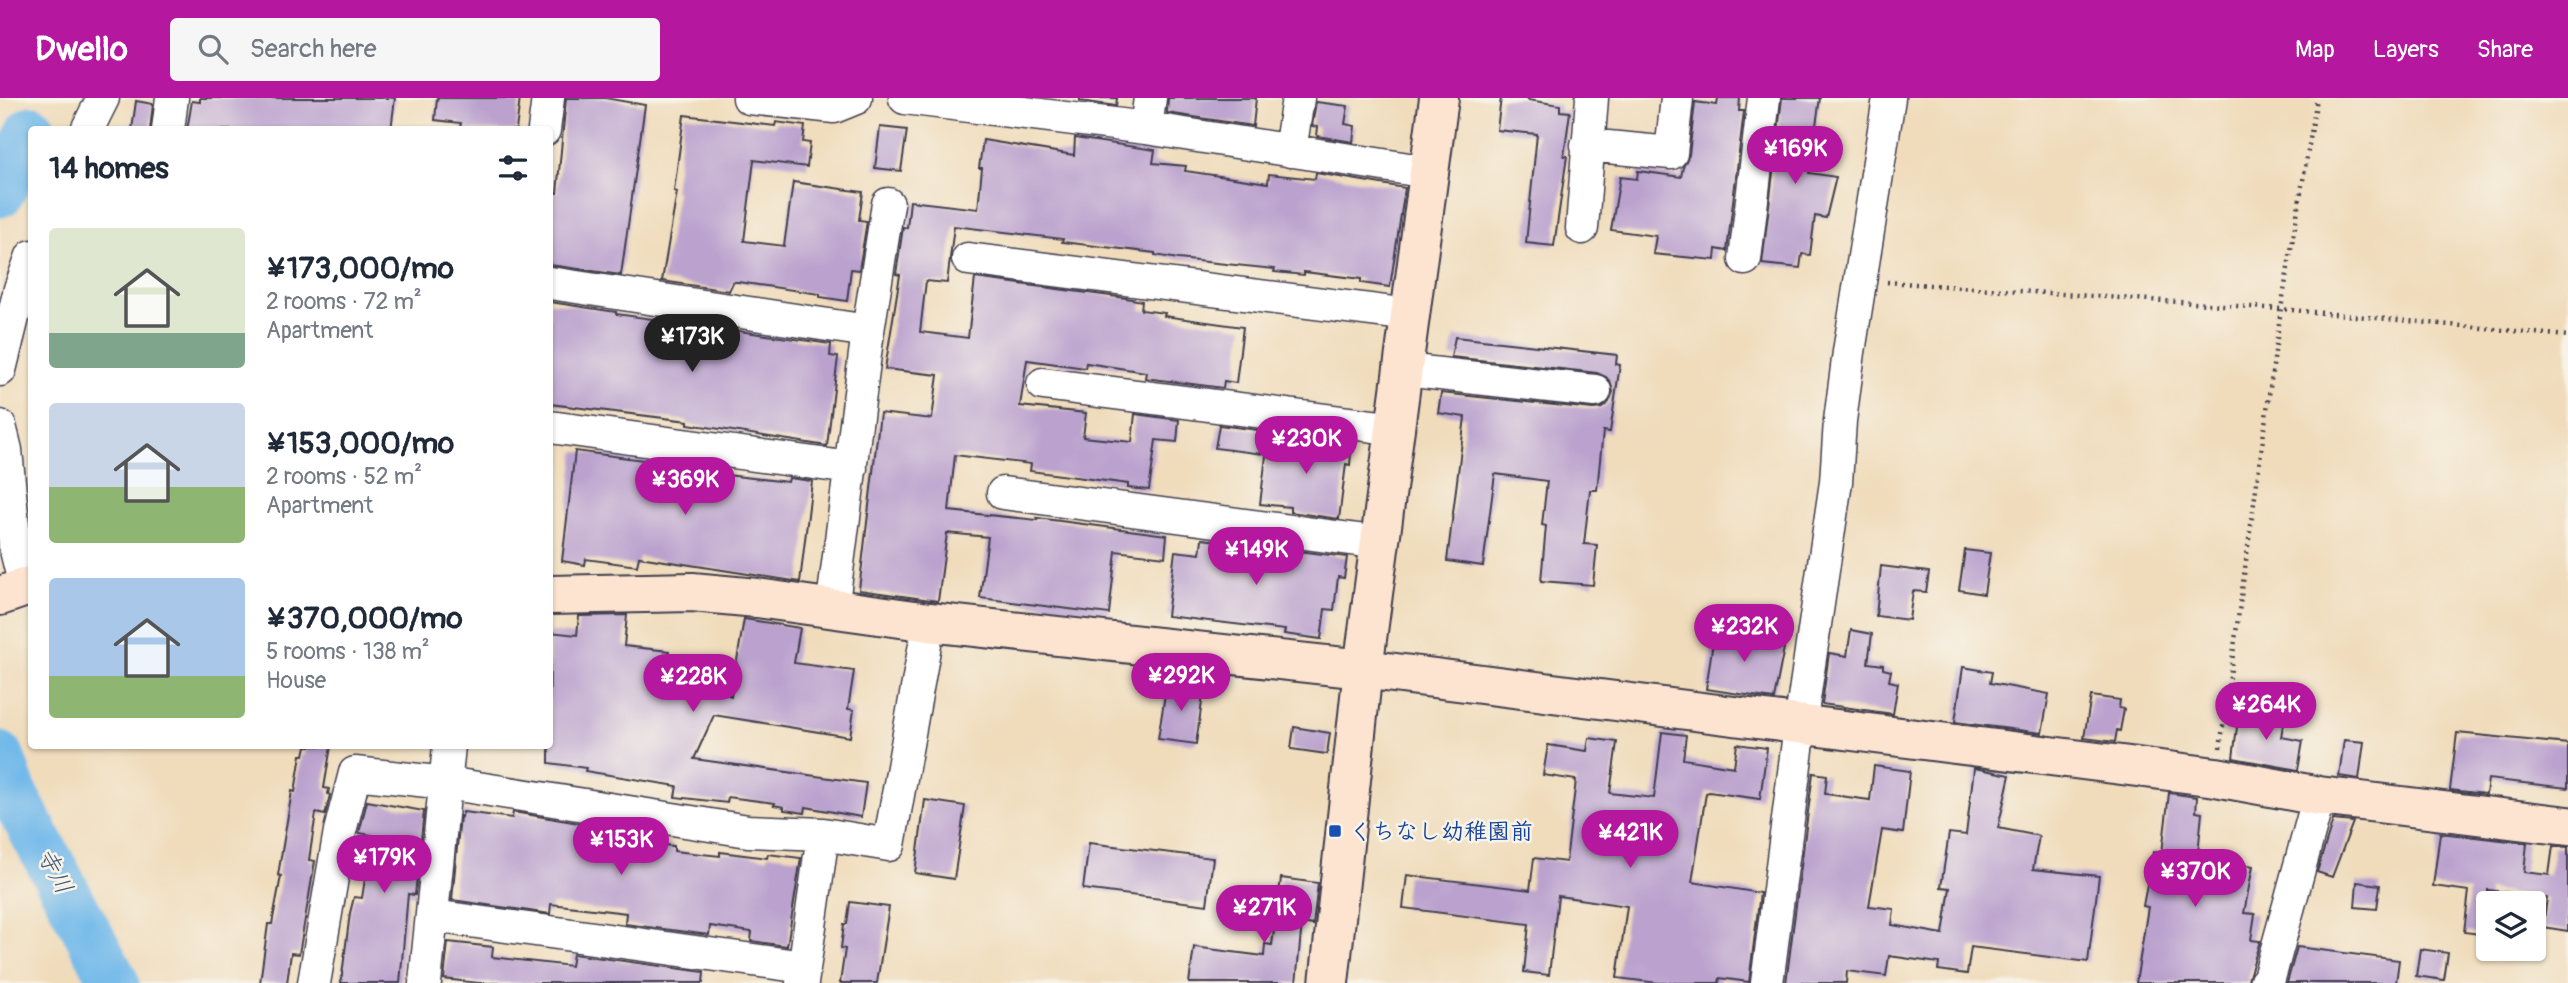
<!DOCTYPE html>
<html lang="en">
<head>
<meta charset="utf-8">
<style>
  body { margin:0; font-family:Pangolin,"Klee One",sans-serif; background:#f6f6f7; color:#1f2937; height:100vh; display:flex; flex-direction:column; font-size:26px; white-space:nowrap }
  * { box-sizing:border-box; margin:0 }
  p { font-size:23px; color:#747a83 }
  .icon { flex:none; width:38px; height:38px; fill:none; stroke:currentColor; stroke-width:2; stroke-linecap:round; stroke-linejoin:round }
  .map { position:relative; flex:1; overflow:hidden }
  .details { position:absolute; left:28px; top:28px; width:525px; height:623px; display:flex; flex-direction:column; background:#fff; border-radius:7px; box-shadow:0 2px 5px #0004 }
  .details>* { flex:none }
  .tools { position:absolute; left:2476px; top:793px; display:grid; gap:14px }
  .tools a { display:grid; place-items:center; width:70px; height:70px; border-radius:7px; background:#fff; box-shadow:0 2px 5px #0004; font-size:35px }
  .price { position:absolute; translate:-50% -60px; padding:0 16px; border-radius:24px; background:#b5179e; color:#fff; font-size:23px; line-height:46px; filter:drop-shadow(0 2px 4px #0008) }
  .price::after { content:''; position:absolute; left:50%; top:42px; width:21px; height:16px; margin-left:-10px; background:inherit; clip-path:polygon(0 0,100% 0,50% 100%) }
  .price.active { background:#222; color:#fff }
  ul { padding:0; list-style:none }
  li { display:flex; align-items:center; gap:21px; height:175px; padding:0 21px }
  li span { display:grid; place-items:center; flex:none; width:196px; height:140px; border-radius:7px; color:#555 }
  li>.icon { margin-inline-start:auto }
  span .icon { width:84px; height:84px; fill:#fffc; stroke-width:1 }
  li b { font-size:30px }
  h2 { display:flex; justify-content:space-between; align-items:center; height:84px; padding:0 21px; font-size:30px }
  header { display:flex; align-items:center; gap:42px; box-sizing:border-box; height:98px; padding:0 35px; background:#b5179e; color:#fff }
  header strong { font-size:33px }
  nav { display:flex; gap:38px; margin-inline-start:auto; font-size:24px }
  .search { width:490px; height:63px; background:#f6f6f7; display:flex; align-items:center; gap:18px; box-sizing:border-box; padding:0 24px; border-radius:7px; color:#747a83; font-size:26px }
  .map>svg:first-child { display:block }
</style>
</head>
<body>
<header>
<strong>Dwello</strong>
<div class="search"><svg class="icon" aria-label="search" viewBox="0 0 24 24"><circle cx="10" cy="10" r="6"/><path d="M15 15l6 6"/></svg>Search here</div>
<nav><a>Map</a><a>Layers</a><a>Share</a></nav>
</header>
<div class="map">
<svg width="2568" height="885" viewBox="0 0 2568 885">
  <rect width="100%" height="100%" fill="#f7f3e8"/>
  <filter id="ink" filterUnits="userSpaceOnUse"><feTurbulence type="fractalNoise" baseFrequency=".0143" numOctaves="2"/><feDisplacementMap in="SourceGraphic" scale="14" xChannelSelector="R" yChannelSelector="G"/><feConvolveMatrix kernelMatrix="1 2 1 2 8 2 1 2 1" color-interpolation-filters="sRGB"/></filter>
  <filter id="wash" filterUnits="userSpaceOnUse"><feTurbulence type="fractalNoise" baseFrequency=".00686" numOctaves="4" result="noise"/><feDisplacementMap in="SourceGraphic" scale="28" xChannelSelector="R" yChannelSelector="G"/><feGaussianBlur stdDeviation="1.57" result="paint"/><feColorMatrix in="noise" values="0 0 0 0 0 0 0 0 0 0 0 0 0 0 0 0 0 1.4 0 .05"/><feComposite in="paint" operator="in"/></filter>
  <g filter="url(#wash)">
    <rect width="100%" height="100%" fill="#f0dcbb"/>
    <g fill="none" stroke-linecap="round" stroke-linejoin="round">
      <path stroke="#73baea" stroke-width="49" d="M 0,95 L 32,32
        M 0,658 L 14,698 L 115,885"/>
    </g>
    <g id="blocks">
      <path fill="#baa1ce" d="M 200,0 L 395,0 L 391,32 L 187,32 L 192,3 L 200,4 Z
        M 437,0 L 520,0 L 516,32 L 472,32 L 460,30 L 461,25 L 435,22 Z
        M 566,0 L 605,0 L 645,7 L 621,177 L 550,167 L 550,114 L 553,95 L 557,95 Z
        M 1080,0 L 1117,0 L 1116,8 L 1080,3 Z
        M 1168,0 L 1256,0 L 1253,28 L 1167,15 Z
        M 1501,0 L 1528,0 L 1528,2 L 1560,7 L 1560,13 L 1570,14 L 1564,58 L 1567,58 L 1554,148 L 1526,145 L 1537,36 L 1497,32 Z
        M 1718,0 L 1740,0 L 1739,13 L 1744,13 L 1727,153 L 1716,151 L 1715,162 L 1653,156 L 1656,138 L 1611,132 L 1620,79 L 1637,81 L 1638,73 L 1681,79 L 1683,69 L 1689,57 L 1695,4 L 1717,7 Z
        M 1782,0 L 1820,0 L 1809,75 L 1836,79 L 1826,120 L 1815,118 L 1810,157 L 1802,156 L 1800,170 L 1762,166 Z
        M 136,3 L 153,6 L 150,32 L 132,32 Z
        M 1316,4 L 1348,8 L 1345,26 L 1355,28 L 1353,44 L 1317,38 L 1318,29 L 1312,28 Z
        M 684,17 L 775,28 L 776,24 L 805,28 L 803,44 L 810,45 L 807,69 L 754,62 L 744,143 L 784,148 L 793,84 L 863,94 L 859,122 L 867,123 L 859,172 L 851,171 L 847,203 L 820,199 L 820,196 L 738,184 L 733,184 L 729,193 L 662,183 L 677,94 L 674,93 Z
        M 880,29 L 907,32 L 901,73 L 875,70 Z
        M 1075,40 L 1155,52 L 1153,65 L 1186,68 L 1185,73 L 1268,85 L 1269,76 L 1315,81 L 1316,75 L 1405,90 L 1390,189 L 1361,185 L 1361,181 L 1304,174 L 1304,177 L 1274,174 L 1275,171 L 1178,161 L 1155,157 L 1155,155 L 1062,144 L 1063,141 L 954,128 L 947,185 L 926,183 L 920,234 L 968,240 L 975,180 L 1126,200 L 1142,203 L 1141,212 L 1165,215 L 1164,218 L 1243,229 L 1236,285 L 1224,283 L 1223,290 L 1145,280 L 1146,274 L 1086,265 L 1085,270 L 1027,262 L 1020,308 L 1086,315 L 1083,339 L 1132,344 L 1135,316 L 1179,322 L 1177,344 L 1156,342 L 1149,392 L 1128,390 L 1128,386 L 1030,373 L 1031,366 L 955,357 L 949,413 L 1037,422 L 1037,420 L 1167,437 L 1165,459 L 1116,453 L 1109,516 L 980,500 L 988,439 L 947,435 L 938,503 L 859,492 L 880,315 L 932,321 L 938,277 L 885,271 L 900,177 L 896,176 L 903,129 L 907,130 L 910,103 L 978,111 L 982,70 L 979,70 L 983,42 L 1074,57 Z
        M 550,204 L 616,214 L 616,216 L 831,246 L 830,258 L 838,259 L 827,348 L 688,326 L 688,323 L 550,306 Z
        M 1455,239 L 1617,257 L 1616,266 L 1620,267 L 1610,334 L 1603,333 L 1597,392 L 1590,392 L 1584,446 L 1597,447 L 1593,487 L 1541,483 L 1546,428 L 1542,427 L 1547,383 L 1495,376 L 1483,468 L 1447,463 L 1465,319 L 1438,315 L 1441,295 L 1593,311 L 1602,310 L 1609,304 L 1613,294 L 1611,285 L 1606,279 L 1597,275 L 1451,259 Z
        M 1219,327 L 1266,333 L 1263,356 L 1215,350 Z
        M 1313,339 L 1352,344 L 1350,367 L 1346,366 L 1339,421 L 1290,414 L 1290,409 L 1260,406 L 1268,342 L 1312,347 Z
        M 575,353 L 689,368 L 688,371 L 709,375 L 788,384 L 789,380 L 812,383 L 800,484 L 639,459 L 637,468 L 586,461 L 585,467 L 562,463 Z
        M 1202,441 L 1347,459 L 1344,480 L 1338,479 L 1334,512 L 1325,511 L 1321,541 L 1284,536 L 1285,532 L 1167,518 L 1175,453 L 1200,456 Z
        M 1965,452 L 1990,455 L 1984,496 L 1959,492 Z
        M 1881,468 L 1929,474 L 1926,494 L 1913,493 L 1909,522 L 1876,518 Z
        M 627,517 L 624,548 L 669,553 L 667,570 L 731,598 L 744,521 L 800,530 L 794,565 L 854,573 L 848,611 L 854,612 L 850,639 L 714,617 L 694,661 L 866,685 L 861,719 L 806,709 L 805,715 L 784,712 L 784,709 L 774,707 L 775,705 L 728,699 L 727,705 L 675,699 L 677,688 L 585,673 L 586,670 L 549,665 L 550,534 L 577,537 L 579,518 Z
        M 1715,530 L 1778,541 L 1777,549 L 1784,550 L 1774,601 L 1706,591 Z
        M 1851,532 L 1872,536 L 1868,565 L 1883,567 L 1883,571 L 1891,573 L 1889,583 L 1898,585 L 1893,616 L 1822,606 L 1829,555 L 1847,558 Z
        M 1963,569 L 1992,574 L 1990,585 L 2049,596 L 2042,635 L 1955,624 Z
        M 1167,584 L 1204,590 L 1196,646 L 1158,641 Z
        M 2091,598 L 2120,602 L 2119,610 L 2124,611 L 2120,633 L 2117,632 L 2115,644 L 2084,640 Z
        M 2239,614 L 2284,621 L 2281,639 L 2303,643 L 2298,672 L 2233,660 Z
        M 1294,629 L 1330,635 L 1327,656 L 1291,651 Z
        M 1662,634 L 1686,637 L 1683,661 L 1734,669 L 1737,646 L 1767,650 L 1760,701 L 1709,694 L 1706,695 L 1692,784 L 1760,795 L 1749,884 L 1720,880 L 1719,885 L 1658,885 L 1617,880 L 1627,808 L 1558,798 L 1549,877 L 1524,874 L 1529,826 L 1403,810 L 1407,777 L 1530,792 L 1534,760 L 1566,764 L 1576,682 L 1543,677 L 1548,647 L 1587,653 L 1589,640 L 1617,644 L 1610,695 L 1654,700 Z
        M 2457,635 L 2568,646 L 2568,690 L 2488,681 L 2486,696 L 2450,692 Z
        M 2344,642 L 2364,644 L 2359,681 L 2339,678 Z
        M 306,648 L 331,648 L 324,690 L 329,691 L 328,696 L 330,697 L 325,717 L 316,715 L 309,762 L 315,763 L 299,856 L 291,855 L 287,885 L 260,885 L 268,826 L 272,826 L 281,778 L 278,777 L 292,693 L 295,694 L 301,657 L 304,657 Z
        M 1874,668 L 1910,673 L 1903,735 L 1882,732 L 1869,808 L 1894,811 L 1892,827 L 1943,836 L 1950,790 L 1941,789 L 1949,735 L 1966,737 L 1974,670 L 2010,677 L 1998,730 L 2039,738 L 2033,771 L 2099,778 L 2088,864 L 1971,849 L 1967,876 L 1938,872 L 1939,865 L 1889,858 L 1886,878 L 1847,873 L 1846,885 L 1786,885 L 1813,675 L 1827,677 L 1825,696 L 1870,702 Z
        M 2169,695 L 2197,699 L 2196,714 L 2202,715 L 2198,756 L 2253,768 L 2244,815 L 2255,816 L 2251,842 L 2260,843 L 2247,885 L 2136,885 L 2148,809 L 2143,808 L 2153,754 L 2162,755 Z
        M 925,702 L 965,708 L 954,781 L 915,775 Z
        M 367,703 L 424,713 L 415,797 L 408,796 L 400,885 L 341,885 L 350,815 L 354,799 L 362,800 L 372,737 L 359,735 Z
        M 463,714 L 512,720 L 513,714 L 579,725 L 578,732 L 664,742 L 663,747 L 674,748 L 674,753 L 720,758 L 720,754 L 767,760 L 768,756 L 801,760 L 787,848 L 751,843 L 752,834 L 710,828 L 709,837 L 625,826 L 626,815 L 551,806 L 550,816 L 452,802 L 460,718 L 462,719 Z
        M 2333,722 L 2353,724 L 2332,779 L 2317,774 Z
        M 2440,735 L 2527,745 L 2524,774 L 2549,777 L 2553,748 L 2568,749 L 2568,833 L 2543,829 L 2547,800 L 2488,792 L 2488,837 L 2464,834 L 2469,793 L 2433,788 Z
        M 1089,745 L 1213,760 L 1207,807 L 1083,791 Z
        M 1281,780 L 1318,785 L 1313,827 L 1302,825 L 1296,885 L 1189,885 L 1194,849 L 1264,858 L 1265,846 L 1272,847 Z
        M 2357,784 L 2380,787 L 2377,811 L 2355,809 Z
        M 850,804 L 889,809 L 877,885 L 840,885 L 845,851 L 841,850 L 844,826 L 847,826 Z
        M 448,844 L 493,849 L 492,859 L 571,868 L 573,856 L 704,874 L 703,885 L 479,885 L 444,881 Z
        M 2297,849 L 2399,862 L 2396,885 L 2287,885 Z
        M 2420,851 L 2448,855 L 2444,882 L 2416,878 Z"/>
    </g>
  </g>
  <g filter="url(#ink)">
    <use href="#blocks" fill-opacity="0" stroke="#413e4e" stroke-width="2"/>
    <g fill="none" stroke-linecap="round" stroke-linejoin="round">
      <g stroke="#413e4e" stroke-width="35">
        <path id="street" d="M 749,0 L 834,9 L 856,0
          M 905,0 L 1146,30 L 1428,74
          M 1146,30 L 1150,0
          M 87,32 L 103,0
          M 168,32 L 172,0
          M 544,32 L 548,0
          M 1587,47 L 1671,55 L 1677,0
          M 1290,53 L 1298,0
          M 1582,130 L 1592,0
          M 968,161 L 1410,217
          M 1745,161 L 1764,0
          M 550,185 L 868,233 L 832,512
          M 868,233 L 888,106
          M 0,272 L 20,191 L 32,158
          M 1404,272 L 1595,293
          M 1043,286 L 1397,331
          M 0,328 L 6,352 L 15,448 L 25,488
          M 550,329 L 851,370
          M 1003,395 L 1381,445
          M 433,818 L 804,869
          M 314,885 L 340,733 L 355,675 L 446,685 L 748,733 L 823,736 L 889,747 L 929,524
          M 425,885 L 449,648
          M 802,885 L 823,736
          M 1767,885 L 1800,628 L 1836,384 L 1840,323 L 1849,254 L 1889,0
          M 2265,885 L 2268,884 L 2319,698"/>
      </g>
      <g stroke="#413e4e" stroke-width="42">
        <path id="secondary" d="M 550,497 L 692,494 L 757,500 L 929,524 L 1363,571 L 2216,679 L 2319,698 L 2568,728
          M 0,498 L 32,487
          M 1329,885 L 1363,571 L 1439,0"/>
      </g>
      <path stroke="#413e4e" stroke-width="4.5" stroke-dasharray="2 5" stroke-linecap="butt" d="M 1887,184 L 2281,211 L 2568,238
        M 2220,650 L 2281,211 L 2317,0"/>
      <use href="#street" stroke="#fff" stroke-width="32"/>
      <use href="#secondary" stroke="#fde4d1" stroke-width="38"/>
    </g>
  </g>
  <rect fill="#1a4fb4" stroke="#f7f3e8" stroke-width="2.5" x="1328" y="726" width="14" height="14" rx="3.5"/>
  <g text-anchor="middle" stroke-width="5" stroke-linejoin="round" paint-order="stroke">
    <g font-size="23" font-weight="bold" fill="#164399" stroke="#f7f3e8" text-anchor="start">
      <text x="1349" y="741">くちなし幼稚園前</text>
    </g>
    <g font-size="24" font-style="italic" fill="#3e5778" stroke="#f7f3e8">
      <text transform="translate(55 773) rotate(62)" y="8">寺川</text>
    </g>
  </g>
</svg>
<div class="tools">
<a><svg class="icon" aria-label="layers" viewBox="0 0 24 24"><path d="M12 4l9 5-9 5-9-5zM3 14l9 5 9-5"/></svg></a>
</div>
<b class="price" style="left:1795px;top:88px">¥169K</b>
<b class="price active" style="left:692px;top:276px">¥173K</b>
<b class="price" style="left:1306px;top:378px">¥230K</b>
<b class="price" style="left:685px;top:419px">¥369K</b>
<b class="price" style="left:1256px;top:489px">¥149K</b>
<b class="price" style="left:1744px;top:566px">¥232K</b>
<b class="price" style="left:1181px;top:615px">¥292K</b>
<b class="price" style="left:693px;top:616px">¥228K</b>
<b class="price" style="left:2266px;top:644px">¥264K</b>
<b class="price" style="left:1630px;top:772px">¥421K</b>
<b class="price" style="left:621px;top:779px">¥153K</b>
<b class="price" style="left:384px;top:797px">¥179K</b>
<b class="price" style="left:2195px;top:811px">¥370K</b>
<b class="price" style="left:1264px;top:847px">¥271K</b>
<section class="details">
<h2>14 homes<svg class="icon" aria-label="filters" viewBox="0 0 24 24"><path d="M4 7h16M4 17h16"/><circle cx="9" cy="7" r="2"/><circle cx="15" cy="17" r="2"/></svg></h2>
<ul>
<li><span style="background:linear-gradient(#dfe7d0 75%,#7fa58c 0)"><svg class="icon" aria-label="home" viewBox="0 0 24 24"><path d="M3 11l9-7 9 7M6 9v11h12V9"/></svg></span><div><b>¥173,000/mo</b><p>2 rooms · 72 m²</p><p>Apartment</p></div></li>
<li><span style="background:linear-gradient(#c9d6e8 60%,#8fb573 0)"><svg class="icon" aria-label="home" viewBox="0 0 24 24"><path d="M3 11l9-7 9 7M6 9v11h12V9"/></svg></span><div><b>¥153,000/mo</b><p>2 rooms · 52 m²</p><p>Apartment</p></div></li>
<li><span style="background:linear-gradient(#a9c7e8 70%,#8fb573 0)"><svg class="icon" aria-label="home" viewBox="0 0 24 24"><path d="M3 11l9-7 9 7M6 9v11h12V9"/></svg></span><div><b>¥370,000/mo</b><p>5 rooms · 138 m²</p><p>House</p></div></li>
</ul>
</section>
</div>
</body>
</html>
